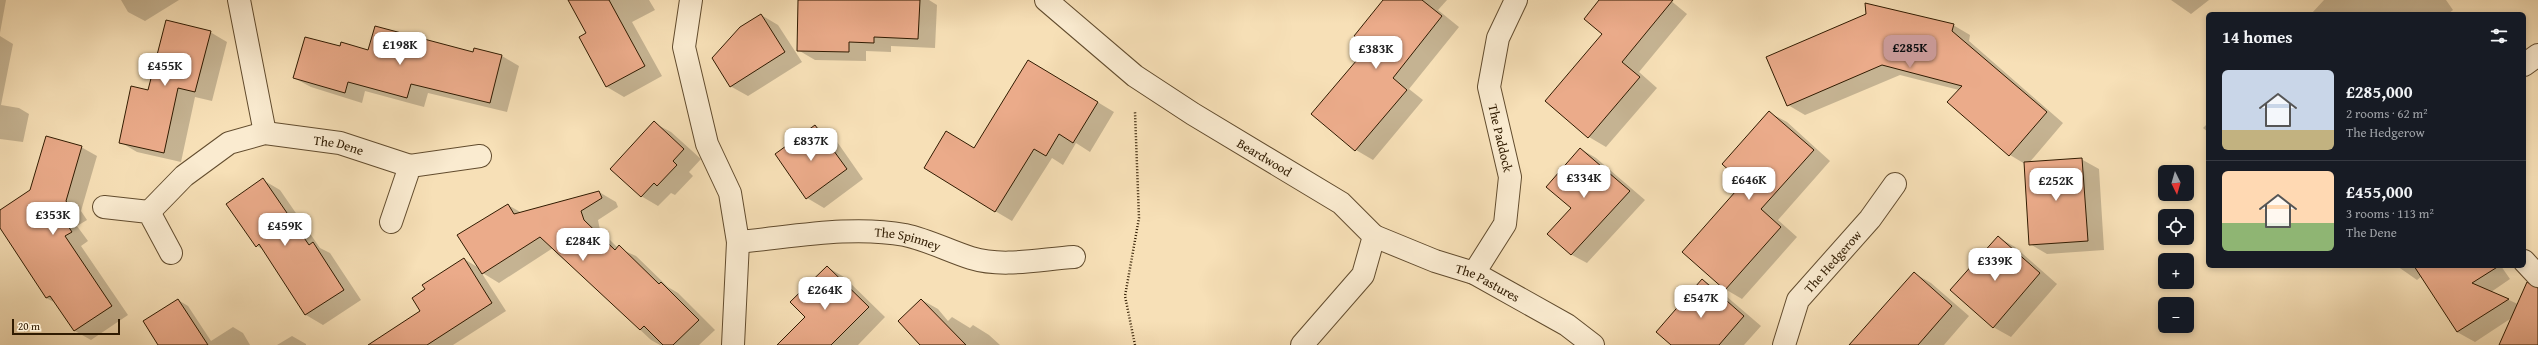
<!DOCTYPE html>
<html lang="en">
<head>
<meta charset="utf-8">
<style>
  body { margin:0; font-family:"Gentium Book Plus",serif; background:#242831; color:#f1f3f6; height:100vh; display:flex; flex-direction:column; font-size:15px; white-space:nowrap }
  * { box-sizing:border-box; margin:0 }
  p { font-size:13px; color:#9ea1a6 }
  .icon { flex:none; width:22px; height:22px; fill:none; stroke:currentColor; stroke-width:2; stroke-linecap:round; stroke-linejoin:round }
  .map { position:relative; flex:1; overflow:hidden }
  .details { position:absolute; left:2206px; top:12px; width:320px; height:256px; display:flex; flex-direction:column; background:#171b24; border-radius:6px; box-shadow:0 2px 6px #0003 }
  .details>* { flex:none }
  .needle { width:26px; rotate:175deg }
  .buttons { position:absolute; left:2158px; top:165px; display:grid; gap:8px }
  .buttons a { display:grid; place-items:center; width:36px; height:36px; border-radius:6px; background:#171b24; box-shadow:0 2px 6px #0003; font-size:20px }
  .scale { position:absolute; left:12px; bottom:10px; width:108px; box-sizing:border-box; padding-left:4px; border:2px solid #301b01; border-top:0; font-size:11px; line-height:14px; white-space:nowrap; color:#301b01; -webkit-text-stroke:3px #faebd0; paint-order:stroke }
  .price { position:absolute; translate:-50% -34px; padding:0 9px; border-radius:8px; background:#fff; color:#222; font-size:13px; line-height:26px; filter:drop-shadow(0 1px 2px #0008) }
  .price::after { content:''; position:absolute; left:50%; top:24px; width:12px; height:9px; margin-left:-6px; background:inherit; clip-path:polygon(0 0,100% 0,50% 100%) }
  .price.on { background:#c59692; color:#111 }
  ul { padding:0; list-style:none }
  li { display:flex; align-items:center; gap:12px; height:100px; padding:0 16px }
  li+li { border-top:1px solid #363941 }
  li span { display:grid; place-items:center; flex:none; width:112px; height:80px; border-radius:6px; color:#555 }
  li>.icon { margin-inline-start:auto }
  span .icon { width:48px; height:48px; fill:#fffc; stroke-width:1 }
  li b { font-size:17px }
  h2 { display:flex; justify-content:space-between; align-items:center; height:48px; padding:0 16px; font-size:17px }
  .map>svg:first-child { display:block }
</style>
</head>
<body>
<div class="map">
<svg width="2538" height="345" viewBox="0 0 2538 345">
  <rect width="100%" height="100%" fill="#f7e0b7"/>
  <filter id="stains"><feTurbulence type="fractalNoise" baseFrequency=".005" numOctaves="4"/><feColorMatrix values="0 0 0 0 .2 0 0 0 0 .09 0 0 0 0 .02 0 0 0 .5 -.17"/></filter>
  <radialGradient id="worn" r=".72"><stop offset=".6" stop-color="#630" stop-opacity="0"/><stop offset="1" stop-color="#630" stop-opacity=".3"/></radialGradient>
  <path fill="#0003" d="M 0,0 L 6,0 L 0,33 Z
    M 121,0 L 179,0 L 145,21 L 128,12 Z
    M 569,0 L 649,0 L 655,10 L 632,22 L 662,76 L 624,97 L 607,87 L 580,38 L 587,34 Z
    M 799,0 L 929,0 L 937,5 L 935,48 L 891,46 L 891,52 L 866,51 L 866,61 L 815,60 L 798,50 Z
    M 1384,0 L 1447,0 L 1438,10 L 1459,27 L 1409,89 L 1423,100 L 1373,160 L 1356,150 L 1369,47 Z
    M 1601,0 L 1670,0 L 1687,14 L 1639,72 L 1657,88 L 1606,147 L 1589,137 L 1546,101 L 1603,34 Z
    M 2171,0 L 2209,0 L 2191,14 Z
    M 2324,0 L 2446,0 L 2453,10 L 2448,14 L 2311,14 Z
    M 761,15 L 778,25 L 802,62 L 748,96 L 730,86 Z
    M 1953,25 L 1970,35 L 1969,41 L 2063,123 L 2029,163 L 2081,159 L 2099,169 L 2104,250 L 2047,254 L 2030,244 L 2025,164 L 2010,155 L 1948,102 L 1959,90 L 1900,75 L 1805,115 L 1788,105 Z
    M 210,32 L 227,42 L 212,101 L 195,97 L 181,162 L 137,152 L 120,142 L 149,91 Z
    M 0,36 L 13,44 L 1,105 L 19,108 L 29,114 L 23,142 L 0,139 Z
    M 340,47 L 369,51 L 474,53 L 475,49 L 502,56 L 519,66 L 507,112 L 428,93 L 424,107 L 365,91 L 362,103 L 311,87 L 294,78 Z
    M 1046,71 L 1114,112 L 1090,152 L 1076,143 L 1063,165 L 1052,158 L 1012,221 L 995,211 L 975,149 Z
    M 1770,113 L 1787,122 L 1830,161 L 1778,220 L 1797,237 L 1742,299 L 1725,289 L 1745,183 Z
    M 654,123 L 671,132 L 701,159 L 689,172 L 693,176 L 675,195 L 671,193 L 658,206 L 641,196 Z
    M 2208,123 L 2208,132 L 2203,128 Z
    M 815,126 L 833,136 L 863,179 L 824,208 L 807,198 Z
    M 81,147 L 97,156 L 81,211 L 87,220 L 77,226 L 88,241 L 81,246 L 128,315 L 91,340 L 75,331 L 56,303 L 46,298 L 0,226 L 0,211 L 31,191 Z
    M 1581,149 L 1596,158 L 1645,200 L 1587,263 L 1572,255 L 1549,234 L 1572,208 Z
    M 263,180 L 280,190 L 320,248 L 330,253 L 361,300 L 323,325 L 306,315 L 264,250 L 257,246 Z
    M 599,192 L 616,202 L 618,207 L 598,220 L 600,230 L 618,248 L 636,256 L 668,287 L 678,293 L 715,330 L 699,345 L 660,345 L 651,340 L 553,248 L 499,283 L 481,272 L 506,311 L 453,345 L 370,345 L 422,311 L 464,259 L 479,268 L 508,205 L 522,213 Z
    M 1998,237 L 2015,247 L 2057,284 L 2011,337 L 1993,327 Z
    M 2397,266 L 2501,266 L 2510,279 L 2491,292 L 2538,313 L 2538,345 L 2500,345 L 2513,317 L 2475,342 L 2457,332 L 2422,276 L 2417,280 Z
    M 827,267 L 844,277 L 885,317 L 858,345 L 779,345 L 807,317 Z
    M 1914,273 L 1931,283 L 1969,316 L 1944,345 L 1871,345 Z
    M 1702,280 L 1719,290 L 1761,326 L 1744,345 L 1673,345 Z
    M 178,300 L 188,306 L 211,341 L 233,327 L 243,333 L 250,345 L 159,345 Z
    M 922,300 L 938,309 L 948,321 L 952,317 L 970,328 L 973,325 L 989,335 L 1000,345 L 924,345 Z
    M 292,336 L 306,344 L 306,345 L 277,345 Z"/>
  <path fill="#ebab8a" stroke="#301b01" d="M 568,0 L 609,0 L 645,66 L 606,87 L 579,37 L 586,33 Z
    M 798,0 L 920,0 L 918,39 L 874,37 L 874,43 L 849,42 L 849,52 L 797,51 Z
    M 1383,0 L 1422,0 L 1442,16 L 1393,78 L 1407,90 L 1355,151 L 1311,114 L 1368,47 L 1354,36 Z
    M 1599,0 L 1673,0 L 1622,62 L 1640,77 L 1588,138 L 1545,101 L 1602,34 L 1584,19 Z
    M 1865,3 L 1954,24 L 1952,31 L 2047,112 L 2009,156 L 1947,102 L 1962,86 L 1882,65 L 1787,106 L 1766,57 L 1866,14 Z
    M 761,14 L 785,52 L 730,87 L 712,58 L 740,27 Z
    M 166,20 L 211,31 L 195,92 L 178,88 L 164,153 L 119,143 L 131,86 L 148,90 Z
    M 375,26 L 473,52 L 474,48 L 502,55 L 490,103 L 411,84 L 407,98 L 348,82 L 345,93 L 293,78 L 305,37 L 340,46 L 341,42 L 368,50 Z
    M 1028,60 L 1098,102 L 1073,143 L 1059,134 L 1046,156 L 1034,149 L 995,212 L 924,168 L 946,131 L 974,148 Z
    M 1769,111 L 1814,150 L 1761,209 L 1781,227 L 1725,290 L 1682,252 L 1743,183 L 1722,164 Z
    M 654,121 L 684,149 L 673,161 L 677,165 L 657,186 L 654,183 L 641,197 L 610,169 Z
    M 815,125 L 847,169 L 806,199 L 775,154 Z
    M 46,136 L 82,146 L 66,201 L 71,210 L 62,217 L 72,232 L 65,236 L 112,306 L 74,331 L 50,296 L 46,298 L 0,228 L 0,210 L 30,190 Z
    M 1580,148 L 1630,191 L 1571,255 L 1547,234 L 1571,208 L 1546,187 Z
    M 2082,158 L 2088,241 L 2029,245 L 2024,162 Z
    M 263,178 L 309,245 L 313,242 L 344,290 L 305,315 L 259,244 L 256,247 L 226,204 Z
    M 599,191 L 602,198 L 581,211 L 584,220 L 615,250 L 619,245 L 659,284 L 661,282 L 699,320 L 673,345 L 663,345 L 644,326 L 640,330 L 540,237 L 482,274 L 457,235 L 508,204 L 514,214 Z
    M 1998,236 L 2040,273 L 1993,328 L 1950,290 Z
    M 464,258 L 492,303 L 427,345 L 368,345 L 420,311 L 412,298 L 425,289 L 422,285 Z
    M 827,266 L 869,307 L 831,345 L 777,345 L 805,317 L 790,302 Z
    M 2414,266 L 2499,266 L 2472,283 L 2509,299 L 2457,332 Z
    M 1914,272 L 1952,306 L 1918,345 L 1849,345 Z
    M 1702,279 L 1744,316 L 1719,345 L 1671,345 L 1656,332 Z
    M 2527,282 L 2538,288 L 2538,345 L 2499,345 Z
    M 178,299 L 208,345 L 158,345 L 143,321 Z
    M 921,299 L 966,345 L 920,345 L 898,321 Z"/>
  <g fill="none" stroke-linecap="round" stroke-linejoin="round">
    <g stroke="#624c2e" stroke-width="24">
      <path id="service" d="M 104,207 L 149,212 L 171,253
        M 391,222 L 410,166 L 480,156"/>
    </g>
    <g stroke="#624c2e" stroke-width="24">
      <g id="minor">
        <path d="M 239,0 L 265,133"/>
        <path id="s1" d="M 691,0 L 684,47 L 707,144 L 730,193 L 738,242 C 793,237 851,225 905,235 C 928,240 949,251 971,258 C 1003,268 1041,259 1074,257"/>
        <path id="s2" d="M 1046,0 L 1135,76 L 1193,114 L 1341,203 L 1374,236 L 1363,275 L 1302,345"/>
        <path d="M 2524,65 L 2538,55"/>
        <path id="s3" d="M 149,212 L 184,176 L 229,143 L 265,133 L 340,143 L 410,166"/>
        <path id="s4" d="M 1374,236 L 1435,261 L 1474,273 L 1567,325 L 1593,345"/>
        <path d="M 2524,261 L 2538,276"/>
        <path d="M 1474,273 L 1505,224 L 1510,177 L 1489,87 L 1498,38 L 1516,0"/>
        <path d="M 733,345 L 738,242"/>
        <path id="s5" d="M 1784,345 L 1798,300 L 1870,219 L 1895,184"/>
      </g>
    </g>
    <path stroke="#301b01" stroke-width="2.5" stroke-dasharray="1 2" stroke-linecap="butt" d="M 1135,345 L 1125,296 L 1139,218 L 1135,112"/>
    <use href="#service" stroke="#faebd0" stroke-width="22"/>
    <use href="#minor" stroke="#faebd0" stroke-width="22"/>
  </g>
  <g text-anchor="middle" stroke-width="3" stroke-linejoin="round" paint-order="stroke">
    <g font-size="13" fill="#301b01" stroke="#faebd0">
      <text transform="translate(1501 138) rotate(77)" y="5">The Paddock</text>
      <text dy="5" stroke="none"><textPath href="#s3" startOffset="218">The Dene</textPath></text>
      <text dy="5" stroke="none"><textPath href="#s2" startOffset="270">Beardwood</textPath></text>
      <text dy="5" stroke="none"><textPath href="#s1" startOffset="422">The Spinney</textPath></text>
      <text dy="5" stroke="none"><textPath href="#s5" startOffset="99">The Hedgerow</textPath></text>
      <text dy="5" stroke="none"><textPath href="#s4" startOffset="123">The Pastures</textPath></text>
    </g>
  </g>
  <rect width="100%" height="100%" filter="url(#stains)"/>
  <rect width="100%" height="100%" fill="url(#worn)"/>
</svg>
<div class="buttons">
<a><svg class="needle" viewBox="-14 -14 28 28"><path d="M0-13l5 13h-10z" fill="#e53935"/><path d="M0 13l5-13h-10z" fill="#9ea1a6"/></svg></a>
<a><svg class="icon" aria-label="locate" viewBox="0 0 24 24"><circle cx="12" cy="12" r="6"/><path d="M12 2v4M12 18v4M2 12h4M18 12h4"/></svg></a>
<a>+</a>
<a>−</a>
</div>
<div class="scale">20 m</div>
<b class="price" style="left:400px;top:66px">£198K</b>
<b class="price on" style="left:1910px;top:69px">£285K</b>
<b class="price" style="left:1376px;top:70px">£383K</b>
<b class="price" style="left:165px;top:87px">£455K</b>
<b class="price" style="left:811px;top:162px">£837K</b>
<b class="price" style="left:1584px;top:199px">£334K</b>
<b class="price" style="left:1749px;top:201px">£646K</b>
<b class="price" style="left:2056px;top:202px">£252K</b>
<b class="price" style="left:53px;top:236px">£353K</b>
<b class="price" style="left:285px;top:247px">£459K</b>
<b class="price" style="left:583px;top:262px">£284K</b>
<b class="price" style="left:1995px;top:282px">£339K</b>
<b class="price" style="left:825px;top:311px">£264K</b>
<b class="price" style="left:1701px;top:319px">£547K</b>
<section class="details">
<h2>14 homes<svg class="icon" aria-label="filters" viewBox="0 0 24 24"><path d="M4 7h16M4 17h16"/><circle cx="9" cy="7" r="2"/><circle cx="15" cy="17" r="2"/></svg></h2>
<ul>
<li><span style="background:linear-gradient(#c9d6e8 75%,#c2b280 0)"><svg class="icon" aria-label="home" viewBox="0 0 24 24"><path d="M3 11l9-7 9 7M6 9v11h12V9"/></svg></span><div><b>£285,000</b><p>2 rooms · 62 m²</p><p>The Hedgerow</p></div></li>
<li><span style="background:linear-gradient(#ffd9b3 65%,#8fb573 0)"><svg class="icon" aria-label="home" viewBox="0 0 24 24"><path d="M3 11l9-7 9 7M6 9v11h12V9"/></svg></span><div><b>£455,000</b><p>3 rooms · 113 m²</p><p>The Dene</p></div></li>
</ul>
</section>
</div>
</body>
</html>
